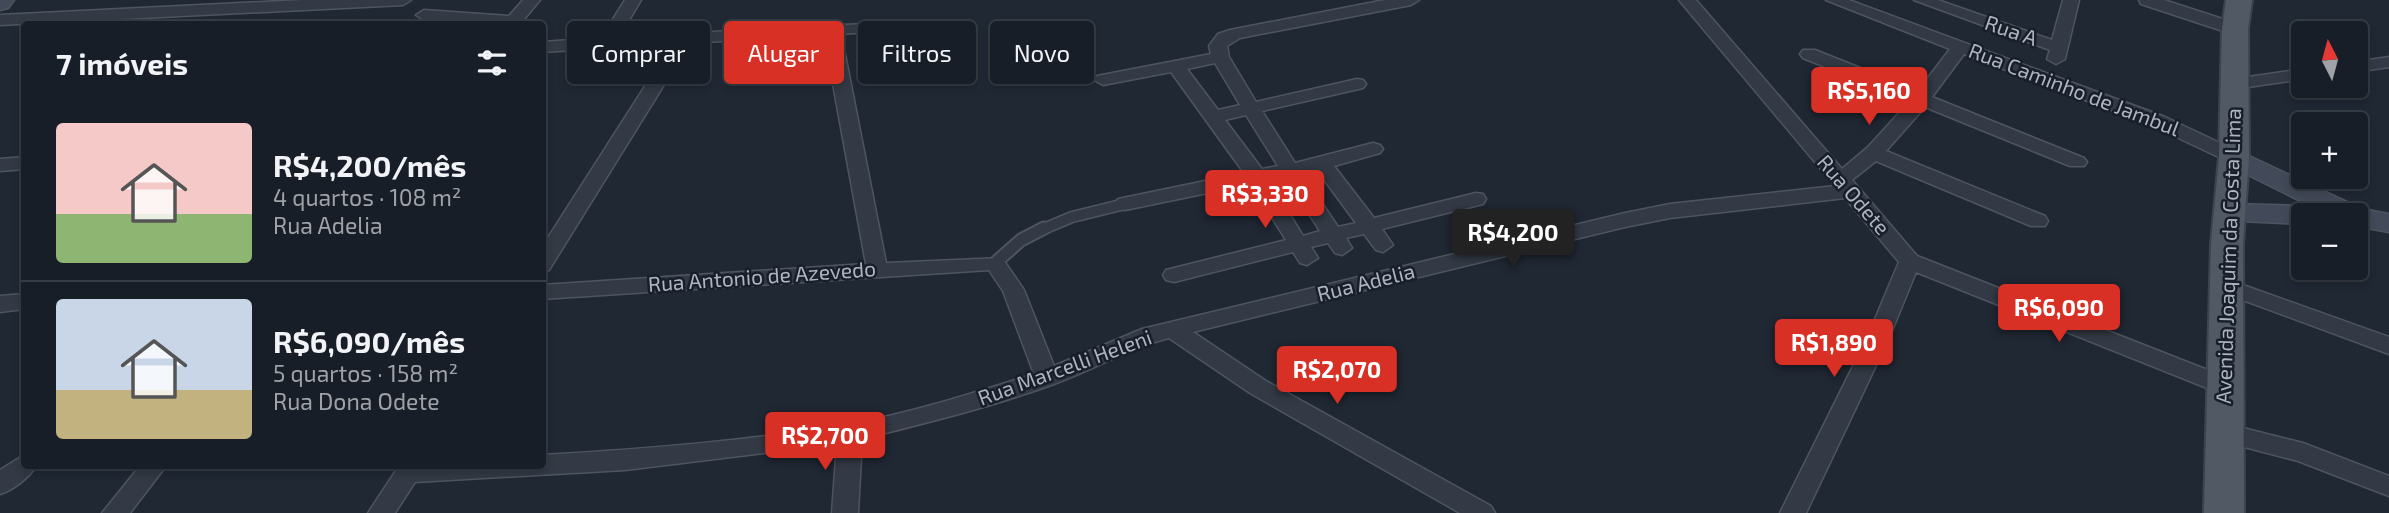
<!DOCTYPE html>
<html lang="pt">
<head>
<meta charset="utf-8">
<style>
  body { margin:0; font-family:"Exo 2",sans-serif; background:#21272f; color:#f1f3f6; height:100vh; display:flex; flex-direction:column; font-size:26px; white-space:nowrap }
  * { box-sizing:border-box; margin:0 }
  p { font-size:23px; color:#9fa2a7 }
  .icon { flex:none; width:38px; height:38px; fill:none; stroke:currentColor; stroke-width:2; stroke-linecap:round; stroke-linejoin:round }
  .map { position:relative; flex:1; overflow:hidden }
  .sheet { position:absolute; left:21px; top:21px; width:525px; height:448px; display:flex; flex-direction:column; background:#181e27; border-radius:7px; box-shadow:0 4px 10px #0003,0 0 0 2px #363c44 }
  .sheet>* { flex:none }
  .top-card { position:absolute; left:567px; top:21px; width:665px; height:63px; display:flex; gap:14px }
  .needle { width:46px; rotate:354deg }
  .tools { position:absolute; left:2291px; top:21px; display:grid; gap:14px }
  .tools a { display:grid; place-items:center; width:77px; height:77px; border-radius:7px; background:#181e27; box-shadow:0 4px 10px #0003,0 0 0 2px #363c44; font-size:35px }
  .price { position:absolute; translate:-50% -60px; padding:0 16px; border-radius:7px; background:#d93025; color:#fff; font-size:23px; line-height:46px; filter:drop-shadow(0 2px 4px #0008) }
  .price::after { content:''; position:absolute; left:50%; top:42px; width:21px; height:16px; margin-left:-10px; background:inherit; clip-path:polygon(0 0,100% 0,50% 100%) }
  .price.on { background:#222; color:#fff }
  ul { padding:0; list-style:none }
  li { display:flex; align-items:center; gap:21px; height:175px; padding:0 35px }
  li+li { border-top:2px solid #363c44 }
  li span { display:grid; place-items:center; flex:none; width:196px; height:140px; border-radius:7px; color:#555 }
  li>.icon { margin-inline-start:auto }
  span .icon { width:84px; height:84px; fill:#fffc; stroke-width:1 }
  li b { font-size:30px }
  h2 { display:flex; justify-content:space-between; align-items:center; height:84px; padding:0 35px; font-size:30px }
  .tag { padding:0 24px; border-radius:7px; background:#181e27; box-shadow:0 4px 10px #0003,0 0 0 2px #363c44; font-size:24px; line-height:63px }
  .tag.on { background:#d93025; color:#fff }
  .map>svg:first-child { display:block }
</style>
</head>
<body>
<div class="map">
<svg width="2389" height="513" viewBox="0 0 2389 513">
  <rect width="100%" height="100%" fill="#202834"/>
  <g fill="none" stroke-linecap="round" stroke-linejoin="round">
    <g stroke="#4e5560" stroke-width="13">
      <path id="lane-far1" d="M 1041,230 L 1072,217 L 1125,204"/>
    </g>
    <g stroke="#4e5560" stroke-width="15">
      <path id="lane" d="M 995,263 L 1021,240 L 1044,228"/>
    </g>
    <g stroke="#4e5560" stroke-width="3">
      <path id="street" d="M 303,0 L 411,0 L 403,5 L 0,25 L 0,15 Z
        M 523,0 L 540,0 L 520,24 L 424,20 L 416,15 L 424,10 L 509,16 Z
        M 625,0 L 641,0 L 619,37 L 882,23 L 884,27 L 882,31 L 841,34 L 886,263 L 1002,258 L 1024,290 L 1054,366 L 1142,329 L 1625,213 L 1670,204 L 1835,186 L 1679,0 L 1696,0 L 1842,169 L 1868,147 L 1910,101 L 1803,58 L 1800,54 L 1803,50 L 1815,50 L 1918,91 L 1950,49 L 1826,0 L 1849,0 L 2165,117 L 2241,153 L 2244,157 L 2241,161 L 2227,161 L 2151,125 L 1964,54 L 1932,97 L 2084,158 L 2087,162 L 2084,166 L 2070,166 L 1925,107 L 1886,151 L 2045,216 L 2048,221 L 2045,226 L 2031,226 L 1876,161 L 1852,180 L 1917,256 L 2233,380 L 2237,386 L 2233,392 L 2225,395 L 2217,392 L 1916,272 L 1889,338 L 1806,513 L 1780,513 L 1867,338 L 1899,262 L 1845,198 L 1670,218 L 1625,227 L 1193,332 L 1266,381 L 1491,506 L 1495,513 L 1460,513 L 1250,393 L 1169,338 C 1129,348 1093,370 1054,384 C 991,407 926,423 862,439 L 858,513 L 832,513 L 837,444 L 625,470 L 415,482 L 395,513 L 368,513 L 399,466 L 542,466 L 542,455 C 644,449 749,441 849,424 C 912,413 973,393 1034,374 L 1003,291 L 989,270 L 542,299 L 542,285 L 866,264 L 824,35 L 690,43 L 549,270 L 542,272 L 542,247 L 672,44 L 542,52 L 542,42 L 601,38 Z
        M 1385,0 L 1419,0 L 1411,5 L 1240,38 L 1227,46 L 1229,57 L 1256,102 L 1357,79 L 1363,80 L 1366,84 L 1363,88 L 1262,111 L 1295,163 L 1373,143 L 1380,145 L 1383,149 L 1380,153 L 1334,166 L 1374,218 L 1476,193 L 1483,194 L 1486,199 L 1483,204 L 1382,229 L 1393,245 L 1383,252 L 1376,250 L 1364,234 L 1346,238 L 1352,248 L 1342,255 L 1335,253 L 1328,243 L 1311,247 L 1318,258 L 1307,265 L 1300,263 L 1293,252 L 1174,282 L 1166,280 L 1163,275 L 1166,270 L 1286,240 L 1251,184 L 1125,210 L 1118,209 L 1115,204 L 1118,199 L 1244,173 L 1171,72 L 1103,85 L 1094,80 L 1097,76 L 1211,54 L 1209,46 L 1218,34 L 1230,30 ZM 1215,63 L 1240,105 L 1218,110 L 1187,69 ZM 1246,115 L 1278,166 L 1262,169 L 1225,120 ZM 1317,170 L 1356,223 L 1338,227 L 1302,173 ZM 1285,177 L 1320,231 L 1303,236 L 1269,180 Z
        M 1914,0 L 1938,0 L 2052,40 L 2063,0 L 2079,0 L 2065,59 L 2056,64 L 2047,59 L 2050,50 Z
        M 2139,0 L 2164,0 L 2241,25 L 2244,29 L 2241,33 L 2229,33 L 2141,4 Z
        M 2389,57 L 2389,67 L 2356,72 L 2356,62 Z
        M 2303,69 L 2303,79 L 2234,89 L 2225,84 L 2234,79 Z
        M 24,157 L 24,169 L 0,171 L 0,159 Z
        M 2229,280 L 2389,337 L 2389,354 L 2221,292 L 2218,287 L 2221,282 Z
        M 24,294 L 24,309 L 0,312 L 0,296 Z
        M 2223,423 L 2303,443 L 2389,476 L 2389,496 L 2298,461 L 2214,439 L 2211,432 L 2214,425 Z
        M 24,455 L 24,466 L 36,466 C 29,478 13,490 0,494 L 0,470 Z
        M 140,466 L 166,466 L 130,513 L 102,513 Z"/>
    </g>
    <g stroke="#4e5560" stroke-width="3">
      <path id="secondary" d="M 0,0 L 14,0 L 8,8 L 0,10 Z
        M 2234,149 L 2362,209 L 2389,214 L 2389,232 L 2356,226 L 2356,215 L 2329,215 L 2224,163 L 2220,157 L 2224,151 Z
        M 2229,204 L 2305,206 L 2315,208 L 2319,215 L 2303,215 L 2303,224 L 2219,220 L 2215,213 L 2219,206 Z"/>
    </g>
    <g stroke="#3d434f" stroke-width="4">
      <path id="primary" d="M 2226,0 L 2252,0 L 2248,29 L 2249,157 L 2243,244 L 2244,513 L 2204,513 L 2211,244 L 2219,157 L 2222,29 Z"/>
    </g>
    <use href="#lane-far1" stroke="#333a45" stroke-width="10"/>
    <use href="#lane" stroke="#333a45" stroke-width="11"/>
    <use href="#street" fill="#333a45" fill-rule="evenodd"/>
    <use href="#secondary" fill="#424958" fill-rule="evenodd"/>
    <use href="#primary" fill="#515965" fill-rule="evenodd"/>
  </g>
  <g text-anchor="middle" stroke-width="5" stroke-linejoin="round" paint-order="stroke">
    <g font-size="21" fill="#adb5c2" stroke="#191f29">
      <text transform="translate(2011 31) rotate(19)" y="7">Rua A</text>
      <text transform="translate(2074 90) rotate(21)" y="7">Rua Caminho de Jambul</text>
      <text transform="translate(1853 195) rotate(49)" y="7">Rua Odete</text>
      <text transform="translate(2229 256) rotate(-88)" y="7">Avenida Joaquim da Costa Lima</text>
      <text transform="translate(762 277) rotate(-4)" y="7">Rua Antonio de Azevedo</text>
      <text transform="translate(1366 283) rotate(-14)" y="7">Rua Adelia</text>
      <text transform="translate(1065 368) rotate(-20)" y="7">Rua Marcelli Heleni</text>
    </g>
  </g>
</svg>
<div class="tools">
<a><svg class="needle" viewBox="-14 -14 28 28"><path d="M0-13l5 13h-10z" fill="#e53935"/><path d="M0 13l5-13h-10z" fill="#9fa2a7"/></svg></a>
<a>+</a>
<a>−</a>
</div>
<b class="price" style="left:1869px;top:127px">R$5,160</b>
<b class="price" style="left:1265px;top:230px">R$3,330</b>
<b class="price on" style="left:1513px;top:269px">R$4,200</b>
<b class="price" style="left:2059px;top:344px">R$6,090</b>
<b class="price" style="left:1834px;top:379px">R$1,890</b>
<b class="price" style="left:1337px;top:406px">R$2,070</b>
<b class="price" style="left:825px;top:472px">R$2,700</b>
<div class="top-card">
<a class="tag">Comprar</a>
<a class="tag on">Alugar</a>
<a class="tag">Filtros</a>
<a class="tag">Novo</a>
</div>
<section class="sheet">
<h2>7 imóveis<svg class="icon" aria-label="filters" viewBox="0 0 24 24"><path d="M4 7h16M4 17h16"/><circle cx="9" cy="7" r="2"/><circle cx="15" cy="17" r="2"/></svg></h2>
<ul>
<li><span style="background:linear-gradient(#f6c9c9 65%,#8fb573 0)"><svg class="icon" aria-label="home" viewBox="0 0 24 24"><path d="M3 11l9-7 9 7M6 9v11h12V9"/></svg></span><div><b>R$4,200/mês</b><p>4 quartos · 108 m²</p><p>Rua Adelia</p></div></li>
<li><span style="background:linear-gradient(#c9d6e8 65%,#c2b280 0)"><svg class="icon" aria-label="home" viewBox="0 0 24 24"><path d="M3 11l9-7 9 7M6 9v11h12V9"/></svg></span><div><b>R$6,090/mês</b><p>5 quartos · 158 m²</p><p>Rua Dona Odete</p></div></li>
</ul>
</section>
</div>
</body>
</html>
